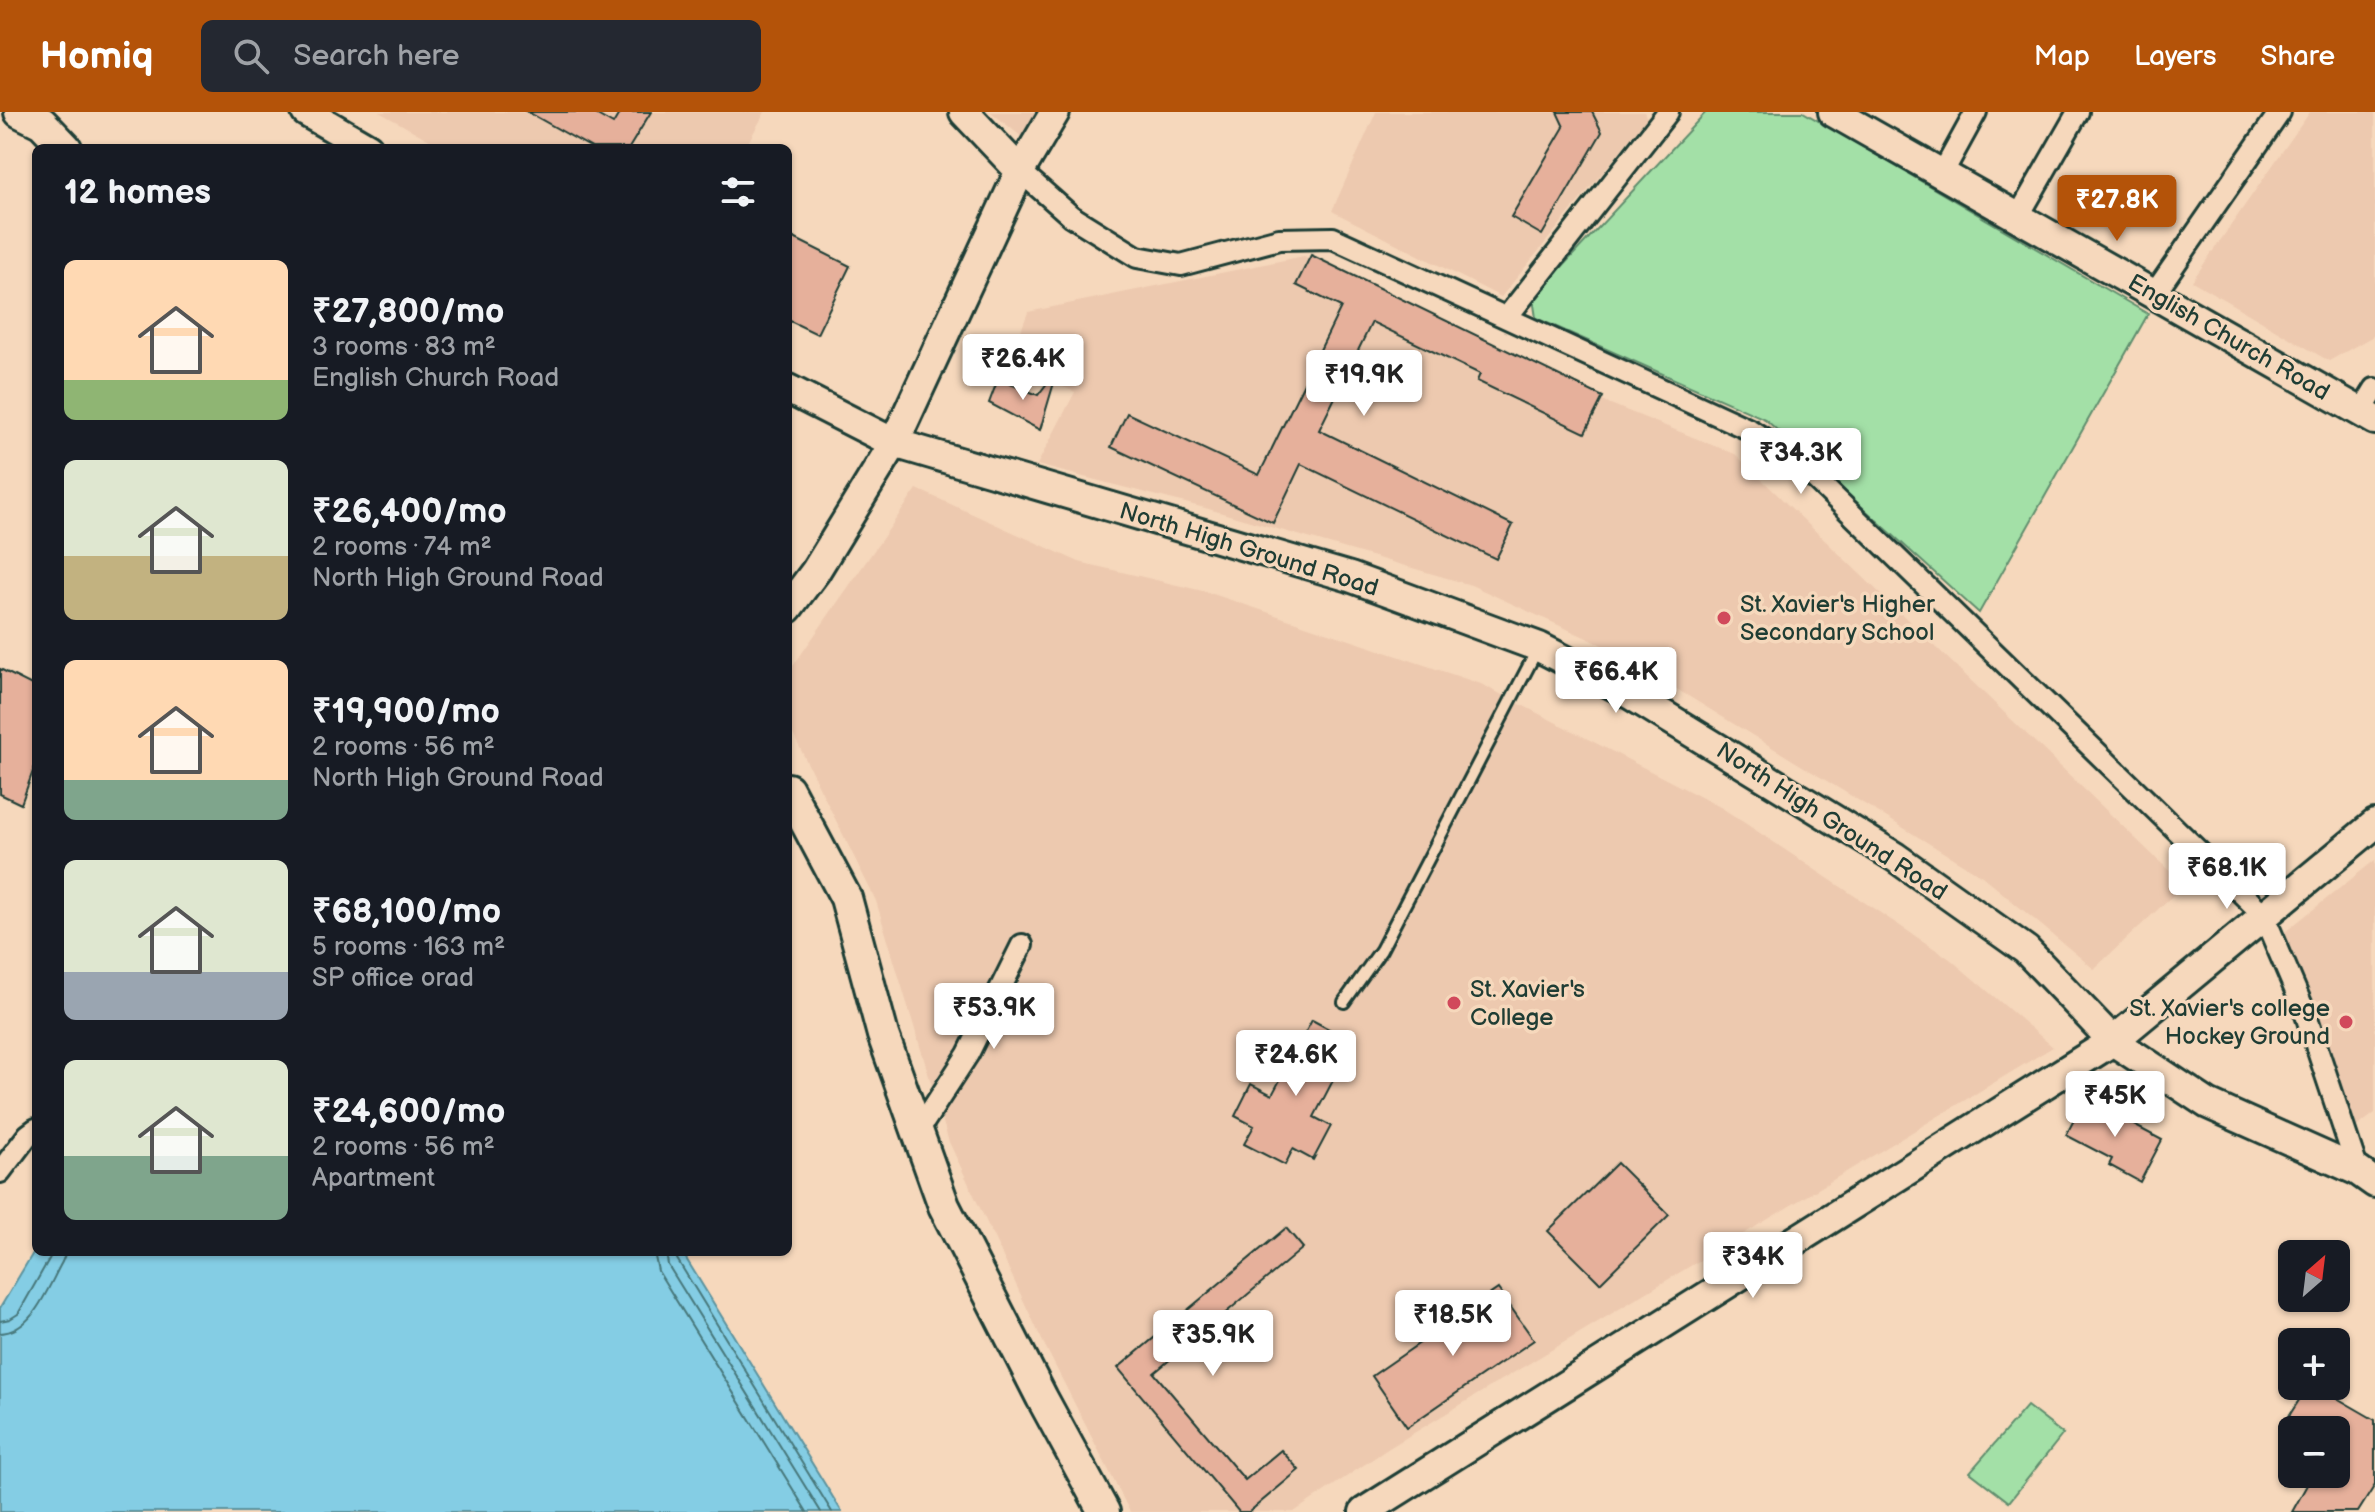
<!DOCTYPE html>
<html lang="en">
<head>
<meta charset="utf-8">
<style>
  body { margin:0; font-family:"Balsamiq Sans",sans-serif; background:#242831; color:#f1f3f6; height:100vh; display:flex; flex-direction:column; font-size:30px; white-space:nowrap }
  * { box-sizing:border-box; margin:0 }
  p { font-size:26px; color:#9ea1a6 }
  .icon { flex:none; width:44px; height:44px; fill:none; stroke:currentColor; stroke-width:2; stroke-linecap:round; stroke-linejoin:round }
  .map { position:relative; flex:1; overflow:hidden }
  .details { position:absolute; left:32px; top:32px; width:760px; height:1112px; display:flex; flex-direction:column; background:#171b24; border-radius:12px; box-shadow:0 2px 6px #0004 }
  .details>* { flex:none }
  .needle { width:52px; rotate:28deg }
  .buttons { position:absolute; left:2278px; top:1128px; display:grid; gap:16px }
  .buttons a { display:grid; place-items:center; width:72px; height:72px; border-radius:12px; background:#171b24; box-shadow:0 2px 6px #0004; font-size:40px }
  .price { position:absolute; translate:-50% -68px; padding:0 18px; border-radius:8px; background:#fff; color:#222; font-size:26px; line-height:52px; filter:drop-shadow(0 2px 4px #0008) }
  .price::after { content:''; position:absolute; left:50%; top:48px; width:24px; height:18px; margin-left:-12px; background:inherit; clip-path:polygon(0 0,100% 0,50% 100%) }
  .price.selected { background:#b45309; color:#fff }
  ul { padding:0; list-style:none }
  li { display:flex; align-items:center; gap:24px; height:200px; padding:0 32px }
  li span { display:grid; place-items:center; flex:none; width:224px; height:160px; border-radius:12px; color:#555 }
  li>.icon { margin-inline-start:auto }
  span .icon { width:96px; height:96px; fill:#fffc; stroke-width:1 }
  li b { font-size:34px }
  h2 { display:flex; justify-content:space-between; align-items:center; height:96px; padding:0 32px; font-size:34px }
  header { display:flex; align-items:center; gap:48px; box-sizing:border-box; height:112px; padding:0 40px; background:#b45309; color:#fff }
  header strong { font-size:38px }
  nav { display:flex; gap:44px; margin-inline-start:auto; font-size:28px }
  .search { width:560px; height:72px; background:#242831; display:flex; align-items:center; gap:20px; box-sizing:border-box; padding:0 28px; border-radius:12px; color:#9ea1a6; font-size:30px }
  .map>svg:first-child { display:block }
</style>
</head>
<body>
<header>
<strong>Homiq</strong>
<div class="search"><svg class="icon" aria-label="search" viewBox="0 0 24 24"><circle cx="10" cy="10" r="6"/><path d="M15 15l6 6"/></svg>Search here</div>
<nav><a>Map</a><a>Layers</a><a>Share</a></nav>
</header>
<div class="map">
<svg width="2375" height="1400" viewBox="0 0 2375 1400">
  <rect width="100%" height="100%" fill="#f6d8bc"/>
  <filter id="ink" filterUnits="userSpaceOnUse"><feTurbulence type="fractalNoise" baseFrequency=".0125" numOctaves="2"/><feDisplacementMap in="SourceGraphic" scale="16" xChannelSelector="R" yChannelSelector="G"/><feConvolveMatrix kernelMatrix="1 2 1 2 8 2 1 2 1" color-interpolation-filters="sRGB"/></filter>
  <g filter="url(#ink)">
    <path fill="#edc9af" d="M 379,0 L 765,0 L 745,36 L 444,36 Z
      M 991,0 L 1036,0 L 1023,26 Z
      M 1376,0 L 1644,0 L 1647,6 L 1501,185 L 1332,99 Z
      M 2310,0 L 2375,0 L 2375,223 L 2329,249 L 2192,169 Z
      M 1304,144 L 1603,289 L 1735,342 L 2184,773 L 2094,857 L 1982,764 L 1613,538 L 1471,473 L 1205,396 L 1037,353 L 1075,280 L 1009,251 L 1028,200 Z
      M 917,377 L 1079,450 L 1207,480 L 1481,572 L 1722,696 L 1950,847 L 2053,935 L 1389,1336 L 1294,1400 L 1130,1400 L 1042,1228 L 949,1030 L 876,789 L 788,612 L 788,561 Z
      M 2375,748 L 2375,1001 L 2354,1017 L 2285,820 Z"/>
    <path fill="#a3e0a7" stroke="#618e6e" stroke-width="2" d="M 1706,0 L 1803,0 L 2148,202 L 1979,501 L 1765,307 L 1536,206 L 1533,186 Z
      M 2027,1294 L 2063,1322 L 2009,1390 L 1970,1360 Z"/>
    <path fill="#84cde4" stroke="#5c939e" stroke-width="2" d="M 36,1136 L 36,1140 L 682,1140 L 842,1400 L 0,1400 L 0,1196 Z"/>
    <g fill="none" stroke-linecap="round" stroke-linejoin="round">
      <path stroke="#47777a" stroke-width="2" d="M 654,1140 L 658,1159 L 807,1400
        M 666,1140 L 668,1153 L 821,1400
        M 676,1140 L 677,1147 L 832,1400
        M 0,1209 L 10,1207 L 18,1202 L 53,1140
        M 0,1221 C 33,1220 48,1175 62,1150 L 66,1140"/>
    </g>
    <path fill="#e6b09b" stroke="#1f3d34" stroke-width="2" d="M 528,0 L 592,0 L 613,12 L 620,0 L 651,0 L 629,36 L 592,36 Z
      M 1557,0 L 1592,0 L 1602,20 L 1542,123 L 1511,105 L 1564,15 Z
      M 788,123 L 850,154 L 817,222 L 788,208 Z
      M 1311,143 L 1603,285 L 1585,321 L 1477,269 L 1480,262 L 1372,210 L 1319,318 L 1513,413 L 1496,447 L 1301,352 L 1273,411 L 1111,335 L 1127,301 L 1259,363 L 1341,195 L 1296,173 Z
      M 1058,257 L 1040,318 L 989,291 L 998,267 L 1038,283 Z
      M 0,557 L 36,575 L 36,651 L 21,692 L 0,682 Z
      M 1312,908 L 1353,930 L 1314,1005 L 1331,1014 L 1313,1048 L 1293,1037 L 1285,1053 L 1244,1032 L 1254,1014 L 1235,1004 L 1251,972 L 1272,983 Z
      M 2085,987 L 2162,1028 L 2140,1070 L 2109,1053 L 2112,1047 L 2066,1023 Z
      M 1617,1051 L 1669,1103 L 1600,1171 L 1548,1119 Z
      M 1286,1116 L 1303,1136 L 1154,1261 L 1245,1368 L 1281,1338 L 1299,1358 L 1249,1400 L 1239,1400 L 1118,1256 Z
      M 1498,1177 L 1534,1228 L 1407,1315 L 1372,1264 Z
      M 2308,1274 L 2316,1274 L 2375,1308 L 2375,1373 L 2358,1400 L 2292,1400 L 2313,1362 L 2336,1362 L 2336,1318 L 2280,1318 Z"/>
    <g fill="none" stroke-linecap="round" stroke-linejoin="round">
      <g stroke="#1f3d34" stroke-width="16">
        <path id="lane" d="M 1344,890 L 1381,838 L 1538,536"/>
      </g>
      <g stroke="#1f3d34" stroke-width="26">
        <path id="street" d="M 1020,59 L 1071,104 L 1137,145 L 1181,153 L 1279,127 L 1333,126 L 1750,318 L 1794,346 L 2263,802 L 2306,903 L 2358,1059
          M 1942,62 L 1976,0
          M 2018,105 L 2078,0
          M 2154,182 L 2280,0
          M 1507,205 L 1668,0
          M 2361,300 L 2375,277
          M 918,1019 L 968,942 L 1022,833
          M 0,1060 L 28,1023 L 36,1017"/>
      </g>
      <g stroke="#1f3d34" stroke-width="34">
        <path id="secondary" d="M 306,0 L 368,36
          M 964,0 L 1020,59
          M 1833,0 L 2375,308
          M 788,277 L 894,331 L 1350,465 L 1539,535 L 1623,578 L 1895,745 L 2026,838 L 2113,929 L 2208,992 L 2358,1059 L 2375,1071
          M 788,496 L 815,460 L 894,331 L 1020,59 L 1055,0
          M 1364,1400 L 2113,929 L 2375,712"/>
      </g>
      <g stroke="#1f3d34" stroke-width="36">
        <path id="primary" d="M 20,0 L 42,11 L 66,36
          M 788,677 L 846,786 L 883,923 L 944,1094 L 1042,1286 L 1104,1400"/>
      </g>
      <use href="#lane" stroke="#f6d8bc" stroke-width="10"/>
      <use href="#street" stroke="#f6d8bc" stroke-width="20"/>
      <use href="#secondary" stroke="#f6d8bc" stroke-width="28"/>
      <use href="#primary" stroke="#f6d8bc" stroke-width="30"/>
    </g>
  </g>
  <g fill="#d1495b" stroke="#f6d8bc" stroke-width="3">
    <circle cx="1724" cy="506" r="8"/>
    <circle cx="1454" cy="891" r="8"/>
    <circle cx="2346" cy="910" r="8"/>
  </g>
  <g text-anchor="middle" stroke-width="7" stroke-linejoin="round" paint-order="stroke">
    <g font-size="24" fill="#1f3d34" stroke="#f6d8bc">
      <text transform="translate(2229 225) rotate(30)" y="8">English Church Road</text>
      <text transform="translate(1249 437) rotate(17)" y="8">North High Ground Road</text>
      <text transform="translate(1832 709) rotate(33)" y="8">North High Ground Road</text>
    </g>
    <g font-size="24" fill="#1f3d34" stroke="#f6d8bc" text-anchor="start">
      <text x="1740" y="500">St. Xavier's Higher<tspan x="1740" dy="28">Secondary School</tspan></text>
      <text x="1470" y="885">St. Xavier's<tspan x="1470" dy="28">College</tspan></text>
      <text x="2330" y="904" text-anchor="end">St. Xavier's college<tspan x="2330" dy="28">Hockey Ground</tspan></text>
    </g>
  </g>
</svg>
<div class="buttons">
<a><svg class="needle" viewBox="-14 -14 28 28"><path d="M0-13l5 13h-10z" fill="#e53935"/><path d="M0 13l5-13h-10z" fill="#9ea1a6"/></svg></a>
<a>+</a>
<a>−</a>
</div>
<b class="price selected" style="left:2117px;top:131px">₹27.8K</b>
<b class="price" style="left:1023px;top:290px">₹26.4K</b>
<b class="price" style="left:1364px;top:306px">₹19.9K</b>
<b class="price" style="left:1801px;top:384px">₹34.3K</b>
<b class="price" style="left:1616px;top:603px">₹66.4K</b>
<b class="price" style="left:2227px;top:799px">₹68.1K</b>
<b class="price" style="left:994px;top:939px">₹53.9K</b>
<b class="price" style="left:1296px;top:986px">₹24.6K</b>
<b class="price" style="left:2115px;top:1027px">₹45K</b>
<b class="price" style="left:1753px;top:1188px">₹34K</b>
<b class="price" style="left:1453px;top:1246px">₹18.5K</b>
<b class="price" style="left:1213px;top:1266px">₹35.9K</b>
<section class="details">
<h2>12 homes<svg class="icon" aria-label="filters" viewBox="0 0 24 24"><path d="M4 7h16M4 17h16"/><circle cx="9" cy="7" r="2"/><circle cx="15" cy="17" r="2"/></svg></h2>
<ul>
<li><span style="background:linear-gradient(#ffd9b3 75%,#8fb573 0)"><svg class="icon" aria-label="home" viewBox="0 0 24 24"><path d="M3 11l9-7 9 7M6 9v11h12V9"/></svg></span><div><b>₹27,800/mo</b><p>3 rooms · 83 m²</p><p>English Church Road</p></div></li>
<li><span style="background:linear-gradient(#dfe7d0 60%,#c2b280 0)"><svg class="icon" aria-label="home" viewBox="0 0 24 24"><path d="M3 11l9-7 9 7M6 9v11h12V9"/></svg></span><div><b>₹26,400/mo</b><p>2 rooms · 74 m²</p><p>North High Ground Road</p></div></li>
<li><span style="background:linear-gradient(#ffd9b3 75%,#7fa58c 0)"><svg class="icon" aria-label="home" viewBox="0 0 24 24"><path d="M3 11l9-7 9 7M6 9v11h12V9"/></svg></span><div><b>₹19,900/mo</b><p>2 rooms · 56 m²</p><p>North High Ground Road</p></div></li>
<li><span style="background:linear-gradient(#dfe7d0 70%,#9aa5b1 0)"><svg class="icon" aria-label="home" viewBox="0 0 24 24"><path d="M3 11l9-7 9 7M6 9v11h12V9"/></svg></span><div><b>₹68,100/mo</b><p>5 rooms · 163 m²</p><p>SP office orad</p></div></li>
<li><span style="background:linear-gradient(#dfe7d0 60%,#7fa58c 0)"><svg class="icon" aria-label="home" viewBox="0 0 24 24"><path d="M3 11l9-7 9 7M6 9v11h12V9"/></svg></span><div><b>₹24,600/mo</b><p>2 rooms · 56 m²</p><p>Apartment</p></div></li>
</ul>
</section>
</div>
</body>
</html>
